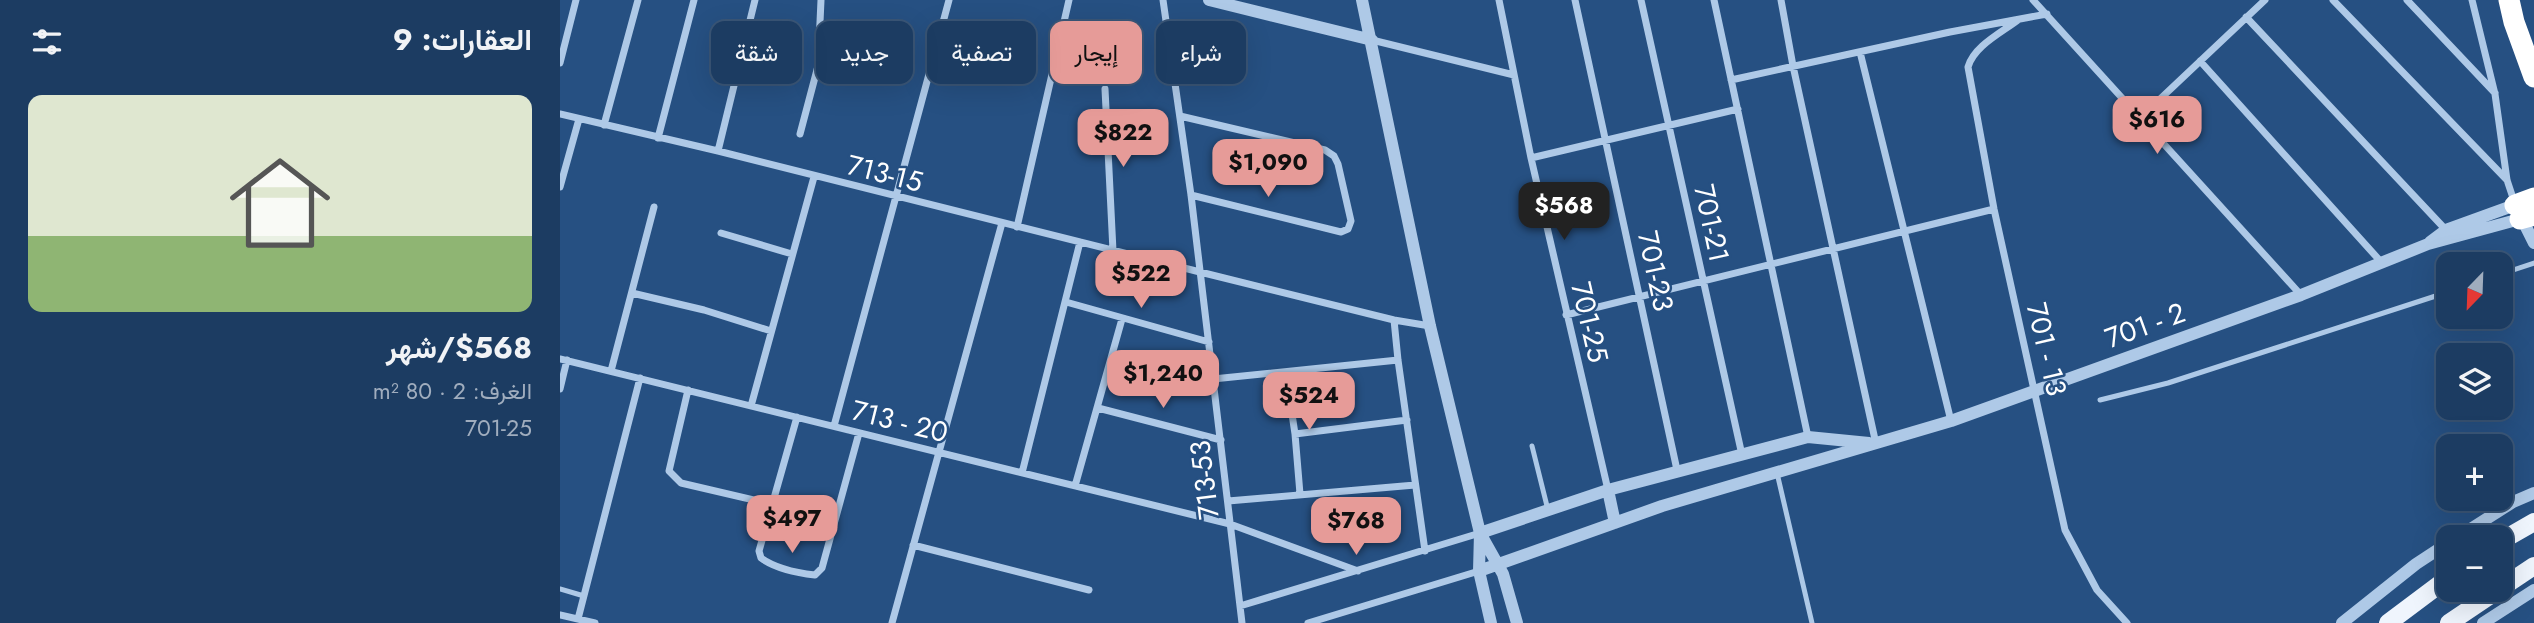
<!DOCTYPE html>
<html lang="ar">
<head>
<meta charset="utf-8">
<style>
  body { margin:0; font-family:Jost,Vazirmatn,sans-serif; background:#254368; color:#f1f3f6; direction:rtl; height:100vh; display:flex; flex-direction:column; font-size:26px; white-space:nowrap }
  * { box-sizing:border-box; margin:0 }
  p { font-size:23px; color:#a0adbe }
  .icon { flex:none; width:38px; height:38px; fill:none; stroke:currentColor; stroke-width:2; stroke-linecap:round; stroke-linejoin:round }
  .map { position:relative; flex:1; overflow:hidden; direction:ltr }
  .panel { display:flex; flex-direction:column; background:#1c3c62; width:560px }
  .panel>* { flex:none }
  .guide { position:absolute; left:21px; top:21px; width:665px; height:63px; direction:rtl; display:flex; gap:14px }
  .needle { width:46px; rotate:203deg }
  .tools { position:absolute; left:1876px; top:252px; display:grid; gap:14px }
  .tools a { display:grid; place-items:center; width:77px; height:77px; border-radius:14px; background:#1c3c62; box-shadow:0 7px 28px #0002,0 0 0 2px #3a5677; font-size:35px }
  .price { position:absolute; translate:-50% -60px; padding:0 16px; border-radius:14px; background:#e69b98; color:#111; font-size:23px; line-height:46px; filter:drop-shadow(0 2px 4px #0008) }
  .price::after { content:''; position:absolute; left:50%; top:42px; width:21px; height:16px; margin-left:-10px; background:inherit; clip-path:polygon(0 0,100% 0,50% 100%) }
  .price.selected { background:#222; color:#fff }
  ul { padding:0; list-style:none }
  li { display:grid; align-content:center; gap:14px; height:371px; padding:0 28px }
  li+li { border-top:2px solid #3a5677 }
  li span { display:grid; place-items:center; height:217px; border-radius:14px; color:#555 }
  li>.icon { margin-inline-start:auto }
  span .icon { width:126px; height:126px; fill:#fffc; stroke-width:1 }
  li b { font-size:30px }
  h2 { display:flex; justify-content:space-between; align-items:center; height:84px; padding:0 28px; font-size:30px }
  .chip { padding:0 24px; border-radius:14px; background:#1c3c62; box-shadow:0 7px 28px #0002,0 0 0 2px #3a5677; font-size:24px; line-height:63px }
  .chip.selected { background:#e69b98; color:#111 }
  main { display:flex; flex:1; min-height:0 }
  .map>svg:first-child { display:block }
</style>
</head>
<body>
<main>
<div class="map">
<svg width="1974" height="623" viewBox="0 0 1974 623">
  <rect width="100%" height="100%" fill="#265082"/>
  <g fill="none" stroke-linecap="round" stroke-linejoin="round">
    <path stroke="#aec9e7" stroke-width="5" d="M 1941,274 L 1974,263
      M 1540,400 L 1608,383 L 1888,292
      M 972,446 L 988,510
      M 1217,473 L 1252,623
      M 0,589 L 24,596"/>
    <path stroke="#aec9e7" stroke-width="7" d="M 603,0 L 631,195 L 682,623
      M 939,0 L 971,158 L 1048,490
      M 1015,0 L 1117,470
      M 1081,0 L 1182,455
      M 1154,0 L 1248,437
      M 1221,0 L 1233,66 L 1316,444
      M 1473,0 L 1741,295
      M 1773,0 L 1947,180
      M 1847,0 L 1935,93
      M 1912,0 L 1935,94 L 1947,180 L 1954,201
      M 1686,17 L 1886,230
      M 1458,20 C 1441,33 1414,46 1408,67 L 1434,209 L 1505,530 L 1537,590 L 1567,623
      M 812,40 L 954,75
      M 1300,52 L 1391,421
      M 1640,61 L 1822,263
      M 0,63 L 16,0
      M 1171,80 L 1390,32 L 1487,14
      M 545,89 L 553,251
      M 0,114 L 158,151 L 640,272 L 834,320 L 870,326
      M 620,116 L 765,150 L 774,156 L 778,164 L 791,221 L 788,229 L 781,232 L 631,195
      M 1581,117 L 1705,0
      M 44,125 L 78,0
      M 240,134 L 258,66 L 261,0
      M 98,138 L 134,0
      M 158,151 L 195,0
      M 971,158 L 1178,109
      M 0,187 L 19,119
      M 457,227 L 509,0
      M 161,233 L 232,254
      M 72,293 L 144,310 L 211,331
      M 506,302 L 649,342
      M 1006,315 L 1434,209
      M 834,320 L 838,360 L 865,551
      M 0,359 L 670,524 L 798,571
      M 51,371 L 94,207
      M 726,374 L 735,434 L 740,494
      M 653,379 L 838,360
      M 0,389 L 7,360
      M 128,390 L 109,471 L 121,483 L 211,504
      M 191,406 L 254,177
      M 538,408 L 661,440
      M 237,417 L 199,551 L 201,558 C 215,568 238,573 255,575 L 262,568 L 299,433
      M 274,426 L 389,0
      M 735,434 L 847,420
      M 462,473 L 520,242
      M 515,486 L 562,319
      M 668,501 L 855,485
      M 353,545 L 529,590
      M 680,606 L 920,533
      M 0,615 L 35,623
      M 18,619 L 80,378
      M 332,623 L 442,223
      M 748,623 L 919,571"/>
    <path stroke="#aec9e7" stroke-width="12" d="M 649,0 L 812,40
      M 802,0 L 870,326 L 920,533 L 943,574 L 957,623
      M 1870,242 L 1886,230 L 1955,205 L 1974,243
      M 1048,490 L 1055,523
      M 920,533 L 1048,490 L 1248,437 L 1309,443
      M 920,533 L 919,571 L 931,623
      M 1898,537 L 1953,502 L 1974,493
      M 919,571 L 1102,506 L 1391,421 L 1741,295 L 1868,244 L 1960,219
      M 1782,623 L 1856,564 L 1888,543
      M 1923,623 L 1974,590"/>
    <path stroke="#eff5fd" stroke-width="18" d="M 1941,541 L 1974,522
      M 1941,588 L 1974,566
      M 1828,623 L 1888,578
      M 1889,623 L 1938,590"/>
    <path stroke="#fff" stroke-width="21" d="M 1949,0 L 1954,22 L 1974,77
      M 1955,205 L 1974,198
      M 1960,219 L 1974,215"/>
  </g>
  <g text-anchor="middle" stroke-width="5" stroke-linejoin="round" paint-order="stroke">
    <g font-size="28" fill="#fff" stroke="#265082">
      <text transform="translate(325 173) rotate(14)" y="10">713-15</text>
      <text transform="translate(1152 223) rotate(78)" y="10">701-21</text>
      <text transform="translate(1096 271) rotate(78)" y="10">701-23</text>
      <text transform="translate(1030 322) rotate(77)" y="10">701-25</text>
      <text transform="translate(1585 325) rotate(-20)" y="10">701 - 2</text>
      <text transform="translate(1487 349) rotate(77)" y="10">701 - 13</text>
      <text transform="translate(340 421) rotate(14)" y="10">713 - 20</text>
      <text transform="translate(644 480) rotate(-97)" y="10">713-53</text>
    </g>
  </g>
</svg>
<div class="tools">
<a><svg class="needle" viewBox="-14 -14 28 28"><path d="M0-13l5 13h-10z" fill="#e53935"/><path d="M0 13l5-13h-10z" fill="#a0adbe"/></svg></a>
<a><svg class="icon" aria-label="layers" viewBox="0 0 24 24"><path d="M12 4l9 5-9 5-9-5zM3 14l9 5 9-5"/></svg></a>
<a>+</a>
<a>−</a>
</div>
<b class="price" style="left:1597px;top:156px">$616</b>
<b class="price" style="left:563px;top:169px">$822</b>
<b class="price" style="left:708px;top:199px">$1,090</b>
<b class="price selected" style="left:1004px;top:242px">$568</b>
<b class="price" style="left:581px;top:310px">$522</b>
<b class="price" style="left:603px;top:410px">$1,240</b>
<b class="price" style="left:749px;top:432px">$524</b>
<b class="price" style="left:232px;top:555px">$497</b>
<b class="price" style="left:796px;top:557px">$768</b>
<div class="guide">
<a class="chip">شراء</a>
<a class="chip selected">إيجار</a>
<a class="chip">تصفية</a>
<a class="chip">جديد</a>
<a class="chip">شقة</a>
</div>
</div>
<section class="panel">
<h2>العقارات: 9<svg class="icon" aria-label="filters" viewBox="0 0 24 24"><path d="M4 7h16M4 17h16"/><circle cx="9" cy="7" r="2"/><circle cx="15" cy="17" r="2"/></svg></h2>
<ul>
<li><span style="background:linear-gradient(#dfe7d0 65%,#8fb573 0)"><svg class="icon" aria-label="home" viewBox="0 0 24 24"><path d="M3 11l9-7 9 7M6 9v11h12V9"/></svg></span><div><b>$568/شهر</b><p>الغرف: 2 · 80 m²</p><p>701-25</p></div></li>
</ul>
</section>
</main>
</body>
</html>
